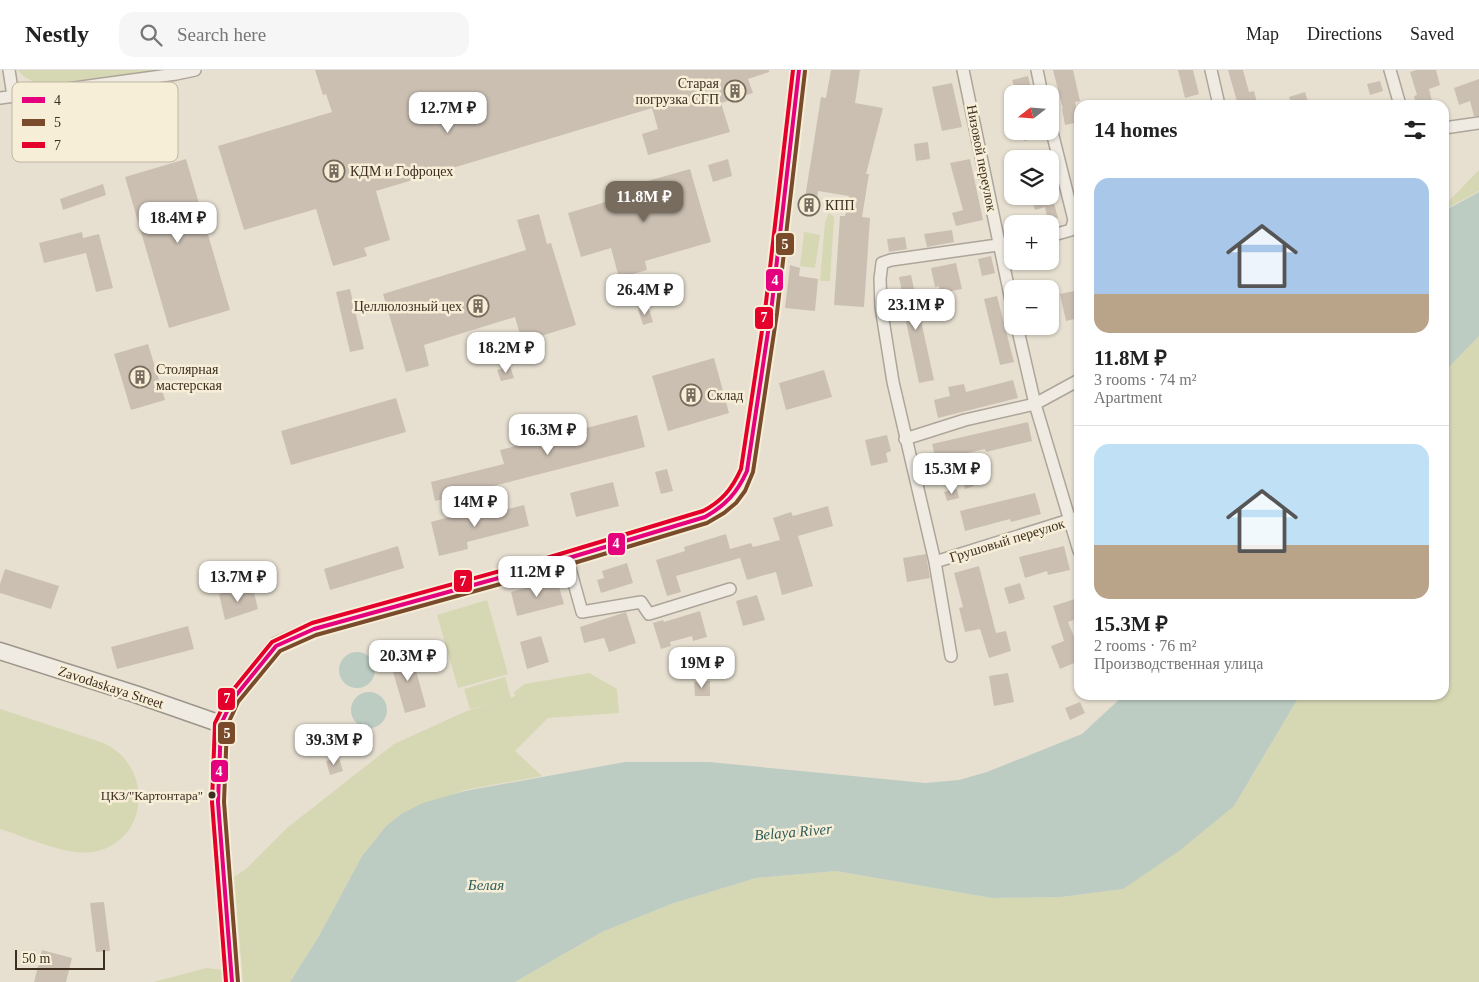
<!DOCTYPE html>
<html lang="en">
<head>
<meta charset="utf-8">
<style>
  body { margin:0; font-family:Georgia,serif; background:#f6f6f6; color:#222; height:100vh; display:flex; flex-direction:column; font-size:19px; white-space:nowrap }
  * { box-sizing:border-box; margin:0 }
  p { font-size:16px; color:#767676 }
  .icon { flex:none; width:28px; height:28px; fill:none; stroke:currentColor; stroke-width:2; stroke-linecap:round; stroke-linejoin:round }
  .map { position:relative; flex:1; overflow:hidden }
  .drawer { position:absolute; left:1074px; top:30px; width:375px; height:600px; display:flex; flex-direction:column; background:#fff; border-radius:15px; box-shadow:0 1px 4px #0004 }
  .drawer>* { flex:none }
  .needle { width:32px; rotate:253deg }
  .buttons { position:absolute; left:1004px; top:15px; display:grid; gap:10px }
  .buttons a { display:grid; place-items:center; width:55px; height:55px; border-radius:10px; background:#fff; box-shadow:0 1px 4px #0004; font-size:25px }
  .scale { position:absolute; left:15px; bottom:12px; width:90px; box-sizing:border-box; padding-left:5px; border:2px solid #3d2e20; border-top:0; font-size:14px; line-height:18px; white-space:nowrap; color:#3d2e20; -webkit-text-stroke:4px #f7eed8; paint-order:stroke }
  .price { position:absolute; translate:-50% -42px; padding:0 11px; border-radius:10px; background:#fff; color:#222; font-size:16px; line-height:32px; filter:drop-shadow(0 1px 2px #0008) }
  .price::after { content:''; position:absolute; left:50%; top:30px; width:15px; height:11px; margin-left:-8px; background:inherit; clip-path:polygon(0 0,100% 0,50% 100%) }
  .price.current { background:#786c5e; color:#fff }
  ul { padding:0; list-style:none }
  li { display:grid; align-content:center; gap:10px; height:265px; padding:0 20px }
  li+li { border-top:1px solid #e0e0e0 }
  li span { display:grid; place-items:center; height:155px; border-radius:15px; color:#555 }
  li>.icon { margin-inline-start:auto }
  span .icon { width:90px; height:90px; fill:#fffc; stroke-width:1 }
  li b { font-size:21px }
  h2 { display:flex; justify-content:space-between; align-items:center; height:60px; padding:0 20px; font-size:21px }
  header { display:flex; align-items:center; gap:30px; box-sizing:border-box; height:70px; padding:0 25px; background:#fff; border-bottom:1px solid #e0e0e0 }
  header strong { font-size:24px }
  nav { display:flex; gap:28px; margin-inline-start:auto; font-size:18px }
  .search { width:350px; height:45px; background:#f6f6f6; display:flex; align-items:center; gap:12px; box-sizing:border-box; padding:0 18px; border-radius:15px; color:#767676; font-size:19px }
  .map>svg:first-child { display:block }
</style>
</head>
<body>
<header>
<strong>Nestly</strong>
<div class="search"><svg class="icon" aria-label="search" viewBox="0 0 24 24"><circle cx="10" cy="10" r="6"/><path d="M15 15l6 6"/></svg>Search here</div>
<nav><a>Map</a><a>Directions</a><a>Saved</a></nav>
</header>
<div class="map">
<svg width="1479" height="912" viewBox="0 0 1479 912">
  <rect width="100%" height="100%" fill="#e7e0d1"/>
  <path fill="#d6d7b3" d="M 18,0 L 164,0 L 39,15 L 23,6 Z
    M 1479,100 L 1479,121 L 1444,140 L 1444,136 Z
    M 829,143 L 834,147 L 830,211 L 820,211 L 825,152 Z
    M 804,162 L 820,165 L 815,198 L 800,196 Z
    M 1479,266 L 1479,912 L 515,912 L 602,862 L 671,834 L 756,808 L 836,801 L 992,828 L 1061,827 L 1123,819 L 1234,736 L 1300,625 L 1444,625 L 1444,302 Z
    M 487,530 L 508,604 L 458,618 L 437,545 Z
    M 589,603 L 617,619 L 619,643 L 548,648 L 515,681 L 542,706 L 465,720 L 401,744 L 386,756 L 362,786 L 319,866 L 290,912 L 243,912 L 234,807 L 246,799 L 287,758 L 394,674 L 469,640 L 492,633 L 470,639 L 464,619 L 505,607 L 511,628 L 515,626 L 514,622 L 525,614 Z
    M 0,639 L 101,672 C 155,694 150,773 92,782 C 66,786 26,767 0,759 Z
    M 206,898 L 224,900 L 225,912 L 154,912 Z"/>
  <path fill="#bcccc2" d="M 1479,122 L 1479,266 L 1444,302 L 1444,141 Z
    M339 600a18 18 0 1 1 36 0a18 18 0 1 1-36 0Z
    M351 640a18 18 0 1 1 36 0a18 18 0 1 1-36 0Z
    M 1124,625 L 1300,625 L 1234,736 L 1179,781 L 1123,819 L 1061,827 L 992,828 L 836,801 L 756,808 L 671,834 L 602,862 L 515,912 L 290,912 L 319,866 L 362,786 L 386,756 L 401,744 L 423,733 L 465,721 L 625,692 L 709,692 L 925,713 L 959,710 L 987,702 L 1082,664 Z"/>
  <path fill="#cbbfb2" d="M 315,0 L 769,0 L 769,2 L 748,9 L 753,23 L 721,33 L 730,62 L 648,85 L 642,64 L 658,59 L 652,38 L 376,121 L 390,170 L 364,178 L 367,186 L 333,196 L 316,139 L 244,160 L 218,76 L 332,42 L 326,24 L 323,25 Z
    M 831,0 L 860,0 L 855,33 L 883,38 L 866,104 L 869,104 L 862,147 L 870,148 L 864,237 L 834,235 L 840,146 L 845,146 L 849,126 L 818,121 L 816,142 L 801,140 L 803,128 L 805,128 L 821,27 L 826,28 Z
    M 1053,0 L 1073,0 L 1080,31 L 1075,32 L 1079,52 L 1065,55 L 1062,39 L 1063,39 Z
    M 1178,0 L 1193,0 L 1199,24 L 1185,28 Z
    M 1228,0 L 1243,0 L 1249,22 L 1254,21 L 1257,33 L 1238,35 Z
    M 1416,0 L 1436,0 L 1440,15 L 1429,19 L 1433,35 L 1416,35 L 1414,26 L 1417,25 L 1410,2 Z
    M 1028,6 L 1031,18 L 1016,22 L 1012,10 Z
    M 1479,9 L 1479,46 L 1474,46 L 1470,31 L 1459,35 L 1454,18 Z
    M 1380,11 L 1383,21 L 1370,25 L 1367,14 Z
    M 952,13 L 962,57 L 942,61 L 932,17 Z
    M 1305,22 L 1309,35 L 1292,35 L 1289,27 Z
    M 1022,61 L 1044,61 L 1045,66 L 1024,71 Z
    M 928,72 L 930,89 L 916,91 L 914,74 Z
    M 186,89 L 230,240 L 169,258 L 125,107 Z
    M 728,89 L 732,106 L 713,112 L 708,95 Z
    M 970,89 L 983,150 L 956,156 L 952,143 L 963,140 L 950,93 Z
    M 690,99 L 711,172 L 645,191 L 647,200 L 619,208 L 611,178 L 581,187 L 568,143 L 626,126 L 623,118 Z
    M 103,114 L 106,125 L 63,140 L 60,129 Z
    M 1031,126 L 1052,126 L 1058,148 L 1048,150 L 1045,137 L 1035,140 Z
    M 539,144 L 547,174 L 551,173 L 576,255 L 522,272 L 515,247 L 424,275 L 429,296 L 406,302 L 383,224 L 526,180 L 517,150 Z
    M 952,160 L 954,172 L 927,177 L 924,164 Z
    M 82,162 L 83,168 L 99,164 L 113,218 L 96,222 L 86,183 L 44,193 L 39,173 Z
    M 905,167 L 907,179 L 889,182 L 887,169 Z
    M 991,186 L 995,203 L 982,206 L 978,189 Z
    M 956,193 L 962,219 L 940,223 L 939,216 L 935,217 L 931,198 Z
    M 790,195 L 800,198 L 799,206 L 818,209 L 815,241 L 785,238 Z
    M 911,205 L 934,310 L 919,313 L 905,247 L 907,246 L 899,207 Z
    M 350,219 L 364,279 L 350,282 L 336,222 Z
    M 1079,220 L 1079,248 L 1066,251 L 1060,224 Z
    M 997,226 L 1014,292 L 1000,295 L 984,229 Z
    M 648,236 L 653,252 L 643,255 L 638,239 Z
    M 148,274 L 165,330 L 131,340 L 114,284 Z
    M 714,288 L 729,343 L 668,361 L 652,306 Z
    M 510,296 L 514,308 L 501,311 L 497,300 Z
    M 824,300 L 832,327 L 786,340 L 779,313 Z
    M 1013,310 L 1018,328 L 938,348 L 934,330 L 950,326 L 948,317 L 964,314 L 966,322 Z
    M 396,328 L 406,362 L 291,395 L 281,361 Z
    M 637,345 L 645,377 L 435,431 L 431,412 L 504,394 L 500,380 Z
    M 1028,352 L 1032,371 L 986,382 L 985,379 L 936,390 L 932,374 Z
    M 887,365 L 891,381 L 886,383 L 888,392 L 871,396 L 865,370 Z
    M 667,399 L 673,421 L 661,424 L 655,402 Z
    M 970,404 L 974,416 L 965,419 L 962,406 Z
    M 613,412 L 619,436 L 576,447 L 570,423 Z
    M 957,419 L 959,428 L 947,431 L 944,422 Z
    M 1035,423 L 1041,444 L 1011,452 L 1010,449 L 965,461 L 960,441 Z
    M 524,435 L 529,456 L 467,472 L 468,479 L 439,486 L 431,452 L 475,440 L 477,447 Z
    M 828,436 L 833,456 L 798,466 L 813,516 L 782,525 L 776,502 L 747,510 L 740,488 L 676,506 L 681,522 L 667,526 L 656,490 L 685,481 L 684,477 L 726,464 L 730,479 L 751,473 L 753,477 L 780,470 L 773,448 L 791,442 L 793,446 Z
    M 398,476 L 404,498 L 330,520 L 324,499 Z
    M 1064,476 L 1070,500 L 1048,505 L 1047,501 L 1025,508 L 1019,487 Z
    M 926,484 L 930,508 L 907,512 L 903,488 Z
    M 627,493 L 633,513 L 601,523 L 597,510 L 604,508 L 602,501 Z
    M 979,496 L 996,563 L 1006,561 L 1011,581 L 989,588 L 980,559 L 965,562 L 959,538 L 963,537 L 954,503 Z
    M 5,499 L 59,516 L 51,539 L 0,523 L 0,514 Z
    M 557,510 L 564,534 L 517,546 L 511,522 Z
    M 1020,513 L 1025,529 L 1009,534 L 1004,518 Z
    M 253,518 L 258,539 L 225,550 L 219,524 L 229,521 L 230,524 Z
    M 757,525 L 765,550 L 743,556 L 736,531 Z
    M 1075,529 L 1079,548 L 1068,552 L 1079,579 L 1079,591 L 1060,599 L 1051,576 L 1064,571 L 1053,536 Z
    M 700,541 L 707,567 L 693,571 L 692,566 L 670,572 L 671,576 L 661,579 L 653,553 L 663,550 L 664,552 Z
    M 626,542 L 636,573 L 609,582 L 604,568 L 584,573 L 580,557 Z
    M 188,556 L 194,579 L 117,599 L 111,577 Z
    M 541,566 L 549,592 L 527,599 L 520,572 Z
    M 411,582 L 426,637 L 405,643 L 389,588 Z
    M 1008,603 L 1014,632 L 994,636 L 989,606 Z
    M 710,611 L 710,626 L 695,626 L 694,612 Z
    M 1080,632 L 1085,643 L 1070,650 L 1065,638 Z
    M 339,688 L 343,701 L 330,705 L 326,691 Z
    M 104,832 L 110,881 L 96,882 L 90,833 Z
    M 42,880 L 72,888 L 66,912 L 34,912 Z"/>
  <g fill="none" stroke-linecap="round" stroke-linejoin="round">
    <g stroke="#ada599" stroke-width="14">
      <path id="street" d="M 9,0 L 13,26
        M 963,0 L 1012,235
        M 1037,0 L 1042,24
        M 1211,0 L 1219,35
        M 1390,0 L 1400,35
        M 0,28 L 176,4 L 195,0
        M 1050,54 L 1074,150 L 1071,160 L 1050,166
        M 1444,58 L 1479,53
        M 1017,256 L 1035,334 L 1079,481
        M 905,369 L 965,350 L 1035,334 L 1079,310
        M 567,488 L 582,542 L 641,532 L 649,544 L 730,519
        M 935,492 L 1079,447
        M 951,586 L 935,492 L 893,312 L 881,237 L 880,209 L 882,193 L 891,190 L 1012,173"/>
    </g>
    <g stroke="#9c958a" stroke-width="19">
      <path id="secondary" d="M 0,581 L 135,624 L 221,654
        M 232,912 L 218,732 L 221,654 L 233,629 L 276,576 L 314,559 L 542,496 L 705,447 C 730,434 736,427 747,401 L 771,242 L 799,0"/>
    </g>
    <use href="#street" stroke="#efebe3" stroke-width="11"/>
    <use href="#secondary" stroke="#efebe3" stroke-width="16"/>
    <g stroke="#f7eed8" stroke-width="8">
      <path id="bus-1" d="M 232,912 L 218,732 L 221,654 L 233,629 L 276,576 L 314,559 L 542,496 L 705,447 C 726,435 737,423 747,401 L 771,242 L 799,0"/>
    </g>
    <g stroke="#f7eed8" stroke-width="8">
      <path id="bus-2" d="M 238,912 L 224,732 L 227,656 L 238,632 L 280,581 L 316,565 L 544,502 L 707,453 L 724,443 L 736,433 L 745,421 L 753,402 L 777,243 L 805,1"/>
    </g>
    <g stroke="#f7eed8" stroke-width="8">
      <path id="bus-3" d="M 226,912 L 212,732 L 215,653 L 228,626 L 272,572 L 312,553 L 540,490 L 703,441 C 722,431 732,419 741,399 L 765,241 L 793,0"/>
    </g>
    <use href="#bus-1" stroke="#e5007d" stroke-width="4"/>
    <use href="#bus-2" stroke="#7a4b2a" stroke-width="4"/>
    <use href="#bus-3" stroke="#e4002b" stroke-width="4"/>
  </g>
  <defs>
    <g id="building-ring" transform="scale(1.125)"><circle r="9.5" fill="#f7eed8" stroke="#786c5e" stroke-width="1.5"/><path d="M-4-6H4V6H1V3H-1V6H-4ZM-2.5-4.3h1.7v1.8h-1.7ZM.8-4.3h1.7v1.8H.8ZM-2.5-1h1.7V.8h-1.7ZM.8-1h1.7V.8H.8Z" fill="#786c5e"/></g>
  </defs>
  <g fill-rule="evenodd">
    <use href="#building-ring" x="735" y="21"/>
    <use href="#building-ring" x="334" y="101"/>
    <use href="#building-ring" x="809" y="135"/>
    <use href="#building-ring" x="478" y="236"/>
    <use href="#building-ring" x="140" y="307"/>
    <use href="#building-ring" x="691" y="325"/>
  </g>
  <circle fill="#3d2e20" stroke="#f7eed8" stroke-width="2" cx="212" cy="725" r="4.5"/>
  <g text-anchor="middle" stroke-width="5" stroke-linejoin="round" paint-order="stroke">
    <g font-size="13" fill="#3d2e20" stroke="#f7eed8" text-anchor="end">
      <text x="203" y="730">ЦКЗ/"Картонтара"</text>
    </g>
    <g font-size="14" fill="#3d2e20" stroke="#f7eed8" text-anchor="start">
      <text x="719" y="18" text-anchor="end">Старая<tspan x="719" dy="16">погрузка СГП</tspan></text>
      <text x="350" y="106">КДМ и Гофроцех</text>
      <text x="825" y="140">КПП</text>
      <text x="462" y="241" text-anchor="end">Целлюлозный цех</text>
      <text x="156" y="304">Столярная<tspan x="156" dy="16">мастерская</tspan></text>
      <text x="707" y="330">Склад</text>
    </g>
    <g font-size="14" fill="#3d2e20" stroke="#f7eed8">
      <text transform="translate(982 88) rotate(79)" y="5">Низовой переулок</text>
      <text transform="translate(1007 470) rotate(-17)" y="5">Грушовый переулок</text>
      <text transform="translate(111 617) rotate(18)" y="5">Zavodaskaya Street</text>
    </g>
    <g font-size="15" font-style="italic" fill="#2f5d5a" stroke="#f7eed8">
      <text transform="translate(793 762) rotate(-5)" y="5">Belaya River</text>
      <text x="486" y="820">Белая</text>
    </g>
  </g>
  <rect x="12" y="12" width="166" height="80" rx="8" fill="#f7eed8" stroke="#bfb4a1" stroke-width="1"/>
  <rect x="22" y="27" width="23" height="6" fill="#e5007d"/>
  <rect x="22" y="49" width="23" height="7" fill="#7a4b2a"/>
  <rect x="22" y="72" width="23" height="6" fill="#e4002b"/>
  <g font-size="14" fill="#3d2e20">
    <text x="54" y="35">4</text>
    <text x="54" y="57">5</text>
    <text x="54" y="80">7</text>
  </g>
  <g stroke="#f7eed8" stroke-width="2">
    <rect x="775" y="162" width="20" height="24" rx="5" fill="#7a4b2a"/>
    <rect x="765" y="198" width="19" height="24" rx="5" fill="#e5007d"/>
    <rect x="754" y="236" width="20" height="24" rx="5" fill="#e4002b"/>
    <rect x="607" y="462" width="19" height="24" rx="5" fill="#e5007d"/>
    <rect x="453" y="499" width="20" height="24" rx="5" fill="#e4002b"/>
    <rect x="217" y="617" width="19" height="24" rx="5" fill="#e4002b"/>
    <rect x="217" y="651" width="19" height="24" rx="5" fill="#7a4b2a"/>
    <rect x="210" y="689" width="19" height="24" rx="5" fill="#e5007d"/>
  </g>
  <g font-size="14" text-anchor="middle" font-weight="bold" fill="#fff">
    <text x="785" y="179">5</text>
    <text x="775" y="215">4</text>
    <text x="764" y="252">7</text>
    <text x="616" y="478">4</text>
    <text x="463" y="516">7</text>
    <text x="227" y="633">7</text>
    <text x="227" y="668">5</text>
    <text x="219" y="706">4</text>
  </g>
</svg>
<div class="buttons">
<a><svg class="needle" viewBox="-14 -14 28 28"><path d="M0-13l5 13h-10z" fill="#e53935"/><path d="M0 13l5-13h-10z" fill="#767676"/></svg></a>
<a><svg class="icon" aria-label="layers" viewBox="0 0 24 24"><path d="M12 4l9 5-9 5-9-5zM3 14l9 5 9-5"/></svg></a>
<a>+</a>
<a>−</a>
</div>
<div class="scale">50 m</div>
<b class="price" style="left:448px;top:64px">12.7M ₽</b>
<b class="price current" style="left:644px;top:153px">11.8M ₽</b>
<b class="price" style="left:178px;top:174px">18.4M ₽</b>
<b class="price" style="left:645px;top:246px">26.4M ₽</b>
<b class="price" style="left:916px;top:261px">23.1M ₽</b>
<b class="price" style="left:506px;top:304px">18.2M ₽</b>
<b class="price" style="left:548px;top:386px">16.3M ₽</b>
<b class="price" style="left:952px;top:425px">15.3M ₽</b>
<b class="price" style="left:475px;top:458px">14M ₽</b>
<b class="price" style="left:537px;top:528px">11.2M ₽</b>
<b class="price" style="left:238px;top:533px">13.7M ₽</b>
<b class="price" style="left:408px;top:612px">20.3M ₽</b>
<b class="price" style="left:702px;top:619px">19M ₽</b>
<b class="price" style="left:334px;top:696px">39.3M ₽</b>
<section class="drawer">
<h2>14 homes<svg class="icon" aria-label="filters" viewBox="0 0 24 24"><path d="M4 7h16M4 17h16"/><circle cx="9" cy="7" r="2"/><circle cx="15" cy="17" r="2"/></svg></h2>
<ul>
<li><span style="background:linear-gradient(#a9c7e8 75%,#b9a48a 0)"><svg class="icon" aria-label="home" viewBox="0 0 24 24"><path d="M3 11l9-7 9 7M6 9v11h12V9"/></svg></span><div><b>11.8M ₽</b><p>3 rooms · 74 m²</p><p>Apartment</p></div></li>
<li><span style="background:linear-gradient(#bfe0f5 65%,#b9a48a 0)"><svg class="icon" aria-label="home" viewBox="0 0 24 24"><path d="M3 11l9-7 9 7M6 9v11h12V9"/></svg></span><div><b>15.3M ₽</b><p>2 rooms · 76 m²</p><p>Производственная улица</p></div></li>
</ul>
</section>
</div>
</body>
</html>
